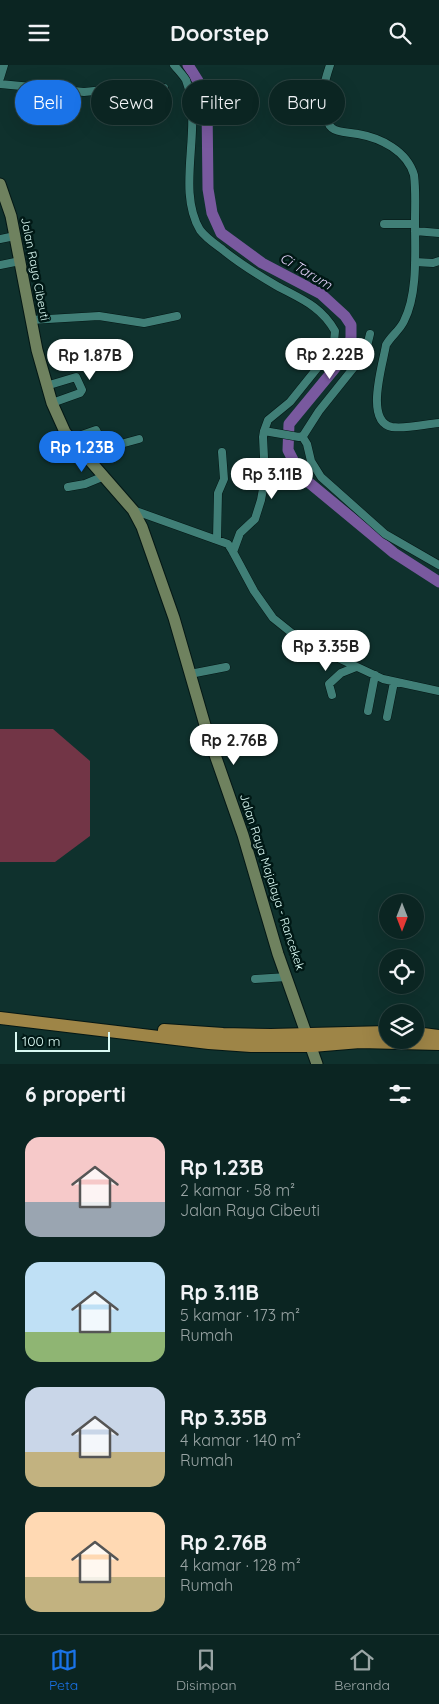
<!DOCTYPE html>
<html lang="id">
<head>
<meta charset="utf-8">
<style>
  body { margin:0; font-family:Quicksand,sans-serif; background:#19312f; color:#f1f3f6; height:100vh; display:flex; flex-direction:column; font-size:19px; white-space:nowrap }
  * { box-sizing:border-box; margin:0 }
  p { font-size:16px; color:#9aa5a5 }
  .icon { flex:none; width:28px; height:28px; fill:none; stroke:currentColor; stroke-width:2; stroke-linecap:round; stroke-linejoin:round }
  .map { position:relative; height:999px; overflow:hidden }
  .panel { display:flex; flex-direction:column; background:#0b2522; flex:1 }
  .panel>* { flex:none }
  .banner { position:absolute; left:15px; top:15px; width:410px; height:45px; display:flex; gap:10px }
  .needle { width:32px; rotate:180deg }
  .buttons { position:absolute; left:379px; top:829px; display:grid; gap:10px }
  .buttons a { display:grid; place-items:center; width:45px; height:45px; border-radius:50%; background:#0b2522; box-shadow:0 5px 20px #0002,0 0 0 1px #2b4240; font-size:25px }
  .scale { position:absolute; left:15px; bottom:12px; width:95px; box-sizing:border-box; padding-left:5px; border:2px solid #d9f9f3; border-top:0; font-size:14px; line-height:18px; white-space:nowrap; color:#d9f9f3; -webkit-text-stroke:4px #001815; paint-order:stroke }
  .price { position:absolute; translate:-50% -42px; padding:0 11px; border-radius:18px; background:#fff; color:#222; font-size:16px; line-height:32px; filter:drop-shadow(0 1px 2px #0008) }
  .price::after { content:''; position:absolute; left:50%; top:30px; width:15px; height:11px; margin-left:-8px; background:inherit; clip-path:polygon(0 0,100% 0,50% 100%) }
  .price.on { background:#1a73e8; color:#fff }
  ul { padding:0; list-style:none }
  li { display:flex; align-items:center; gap:15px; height:125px; padding:0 25px }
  li span { display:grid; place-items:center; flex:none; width:140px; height:100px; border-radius:15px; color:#555 }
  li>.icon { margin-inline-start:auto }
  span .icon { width:60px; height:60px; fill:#fffc; stroke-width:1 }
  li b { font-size:21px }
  h2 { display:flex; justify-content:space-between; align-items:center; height:60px; padding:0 25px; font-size:21px }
  .pill { padding:0 18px; border-radius:22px; background:#0b2522; box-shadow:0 5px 20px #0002,0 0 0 1px #2b4240; font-size:18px; line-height:45px }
  .pill.on { background:#1a73e8; color:#fff }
  header { display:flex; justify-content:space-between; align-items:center; height:65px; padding:0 25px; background:#0b2522; font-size:22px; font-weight:700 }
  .menu { display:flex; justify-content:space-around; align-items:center; height:70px; border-top:1px solid #2b4240; background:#0b2522; font-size:14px; color:#9aa5a5 }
  .menu a { display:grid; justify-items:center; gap:2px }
  .menu .on { color:#1a73e8 }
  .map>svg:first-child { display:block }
</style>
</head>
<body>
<header><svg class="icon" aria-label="menu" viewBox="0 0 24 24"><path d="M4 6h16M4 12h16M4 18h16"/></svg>Doorstep<svg class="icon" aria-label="search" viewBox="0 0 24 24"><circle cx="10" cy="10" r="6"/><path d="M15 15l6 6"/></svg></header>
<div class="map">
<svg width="439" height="999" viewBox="0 0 439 999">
  <rect width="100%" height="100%" fill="#0f312d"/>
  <path fill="#723546" d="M 0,664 L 53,664 L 90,696 L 90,771 L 55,797 L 0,797 Z"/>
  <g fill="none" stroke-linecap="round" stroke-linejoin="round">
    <path stroke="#79599f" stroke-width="11" d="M 188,0 L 198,16 L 207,41 L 208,124 L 212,148 L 221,168 L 262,198 L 321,229 L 345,251 L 351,260 L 351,273 L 345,291 L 289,359 L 288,385 L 301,411 L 394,488 L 439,517"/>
    <g stroke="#041715" stroke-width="9">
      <path id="street" d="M 174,0 C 178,5 183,10 186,15 C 204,62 175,123 200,165 C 206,173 215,179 223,185 C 239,198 258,210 277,221 C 301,234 321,241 335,266 L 334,277 L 327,291 L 290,337 L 268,355 L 264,366 L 299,372 L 303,371 L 319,346 L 355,301 L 364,293 L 370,269
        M 330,0 C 324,18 319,34 326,53 C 328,56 328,60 332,63 C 338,68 349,67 358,69 C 381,73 407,86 414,110 C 416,126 415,141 415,157 C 415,187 418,229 404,256 C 400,265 391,271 386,280 C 383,299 364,357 392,362 C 407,364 425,359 439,358
        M 0,13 L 4,0
        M 0,19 L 84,27 L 135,22 L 164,23
        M 384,159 L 415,159
        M 415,166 L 439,168
        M 0,174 L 15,171
        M 415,197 L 433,198 L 439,196
        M 0,200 L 20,196
        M 31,255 L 99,251 L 144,258 L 177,251
        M 46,321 L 76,312 L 82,325 L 80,328 L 52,338
        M 302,371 L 307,379 L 311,396 L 321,412 L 385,469 L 439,500
        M 70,374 L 96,365 L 105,382
        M 84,389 L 139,374
        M 68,422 L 85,419 L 102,412
        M 133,445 L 228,479 L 233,487 L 254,526 L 273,553 L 293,569 L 338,593 L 383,614 L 439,626
        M 217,474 L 218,428 L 224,414 L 222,387
        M 233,487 L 240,468 L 255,454 L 261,435 L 265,413 L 263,372 L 264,366
        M 190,609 L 226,602
        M 332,630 L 329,619 L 341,608 L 356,602
        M 368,646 L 375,610
        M 387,652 L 394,617
        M 255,914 L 287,912"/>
    </g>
    <g stroke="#041715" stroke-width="13">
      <path id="secondary" d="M 0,119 L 11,151 L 37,285 L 52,338 L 65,367 L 133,445 L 142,462 L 174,553 L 207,667 L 243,770 L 278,889 L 317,999"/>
    </g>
    <g stroke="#041715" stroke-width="14">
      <path id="primary" d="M 0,953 L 209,978 L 251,981 L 312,981 L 360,977 L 439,979
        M 164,965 L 223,969 L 271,970 L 388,967
        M 415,968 L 439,971"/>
    </g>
    <use href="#street" stroke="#407f77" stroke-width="8"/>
    <use href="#secondary" stroke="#6f825f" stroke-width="11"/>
    <use href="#primary" stroke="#9e8547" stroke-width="12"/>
  </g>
  <g text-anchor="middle" stroke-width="5" stroke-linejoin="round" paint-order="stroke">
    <g font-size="12" fill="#d9f9f3" stroke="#001815">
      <text transform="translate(35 204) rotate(79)" y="4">Jalan Raya Cibeuti</text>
      <text transform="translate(272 817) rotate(72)" y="4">Jalan Raya Majalaya - Rancekek</text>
    </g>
    <g font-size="14" font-style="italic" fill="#dfcef6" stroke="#001815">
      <text transform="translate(306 206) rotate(31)" y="5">Ci Tarum</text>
    </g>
  </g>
</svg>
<div class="buttons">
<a><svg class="needle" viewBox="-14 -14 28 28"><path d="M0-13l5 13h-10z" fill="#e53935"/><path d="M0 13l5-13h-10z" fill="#9aa5a5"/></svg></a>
<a><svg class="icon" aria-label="locate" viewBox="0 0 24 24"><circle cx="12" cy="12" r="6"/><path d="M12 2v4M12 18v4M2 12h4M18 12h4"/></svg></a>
<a><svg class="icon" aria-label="layers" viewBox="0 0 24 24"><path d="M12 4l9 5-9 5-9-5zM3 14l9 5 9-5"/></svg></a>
</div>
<div class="scale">100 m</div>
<b class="price" style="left:330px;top:315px">Rp 2.22B</b>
<b class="price" style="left:90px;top:316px">Rp 1.87B</b>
<b class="price on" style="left:82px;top:408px">Rp 1.23B</b>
<b class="price" style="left:272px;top:435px">Rp 3.11B</b>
<b class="price" style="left:326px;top:607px">Rp 3.35B</b>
<b class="price" style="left:234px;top:701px">Rp 2.76B</b>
<div class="banner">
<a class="pill on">Beli</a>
<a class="pill">Sewa</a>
<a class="pill">Filter</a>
<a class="pill">Baru</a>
</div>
</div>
<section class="panel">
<h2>6 properti<svg class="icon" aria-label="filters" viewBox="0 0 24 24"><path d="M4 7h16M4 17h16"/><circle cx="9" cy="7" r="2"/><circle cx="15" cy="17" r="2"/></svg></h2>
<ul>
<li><span style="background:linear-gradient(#f6c9c9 65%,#9aa5b1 0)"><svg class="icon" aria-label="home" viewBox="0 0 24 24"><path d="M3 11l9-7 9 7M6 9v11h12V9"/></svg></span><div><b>Rp 1.23B</b><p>2 kamar · 58 m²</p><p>Jalan Raya Cibeuti</p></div></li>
<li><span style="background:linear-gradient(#bfe0f5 70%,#8fb573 0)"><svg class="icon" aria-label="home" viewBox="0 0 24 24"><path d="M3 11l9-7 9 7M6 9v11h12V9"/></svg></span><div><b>Rp 3.11B</b><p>5 kamar · 173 m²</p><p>Rumah</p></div></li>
<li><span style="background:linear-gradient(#c9d6e8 65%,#c2b280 0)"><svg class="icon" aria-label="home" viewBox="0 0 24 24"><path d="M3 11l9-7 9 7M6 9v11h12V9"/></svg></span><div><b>Rp 3.35B</b><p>4 kamar · 140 m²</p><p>Rumah</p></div></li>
<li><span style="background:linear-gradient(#ffd9b3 65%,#c2b280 0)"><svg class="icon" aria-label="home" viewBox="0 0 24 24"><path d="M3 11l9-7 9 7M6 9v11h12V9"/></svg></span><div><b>Rp 2.76B</b><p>4 kamar · 128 m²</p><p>Rumah</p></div></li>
</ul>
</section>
<nav class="menu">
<a class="on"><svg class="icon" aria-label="map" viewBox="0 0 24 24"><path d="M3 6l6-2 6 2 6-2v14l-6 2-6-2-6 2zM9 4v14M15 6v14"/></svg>Peta</a>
<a><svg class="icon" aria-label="saved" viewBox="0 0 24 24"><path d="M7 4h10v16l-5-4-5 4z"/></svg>Disimpan</a>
<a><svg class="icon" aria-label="home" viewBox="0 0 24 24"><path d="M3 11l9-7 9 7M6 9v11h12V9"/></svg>Beranda</a>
</nav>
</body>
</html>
